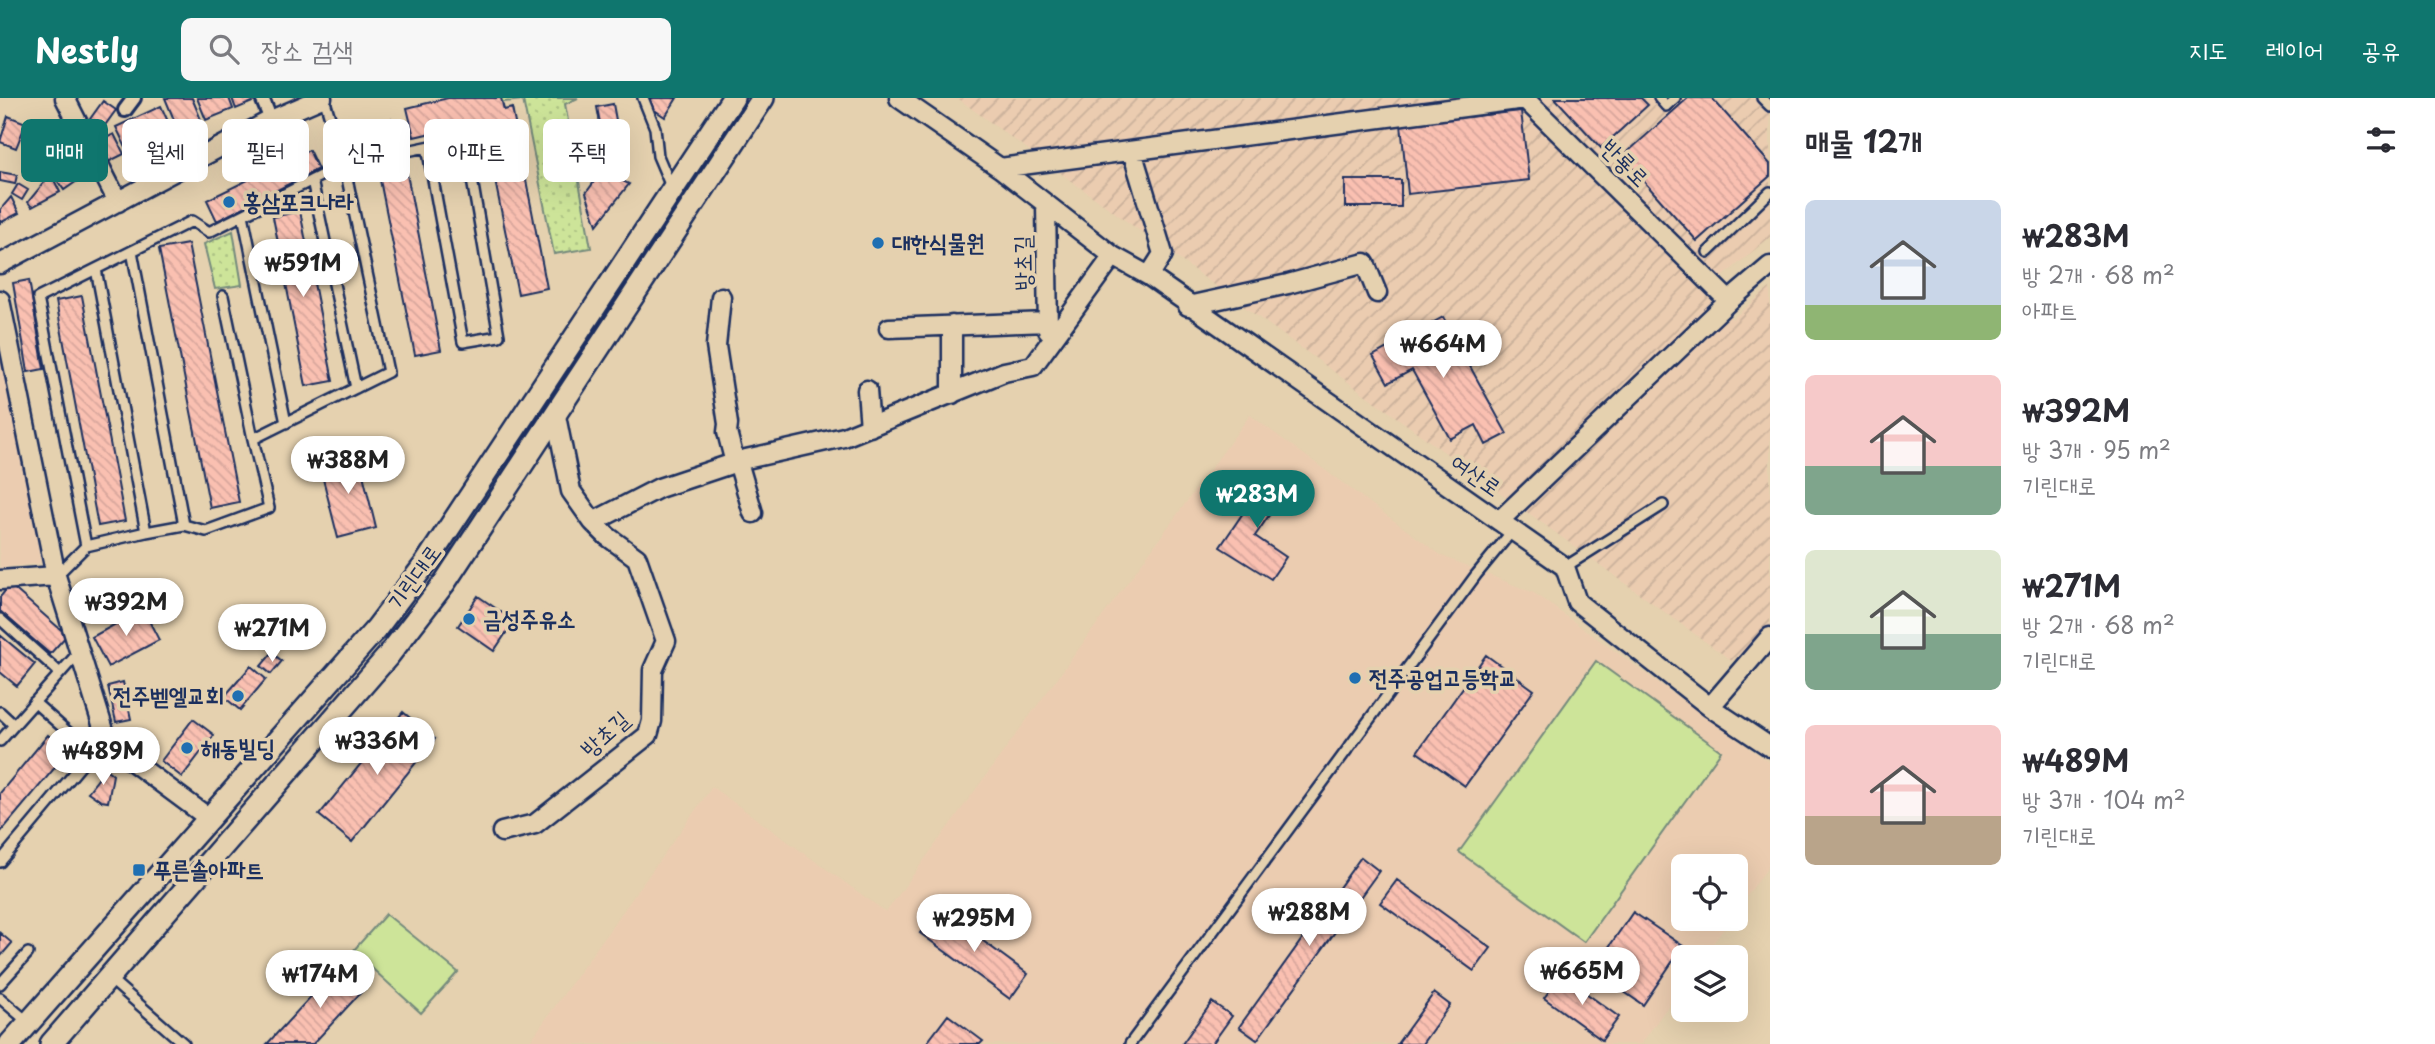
<!DOCTYPE html>
<html lang="ko">
<head>
<meta charset="utf-8">
<style>
  body { margin:0; font-family:"Playpen Sans","Poor Story",sans-serif; background:#f7f7f7; color:#2b2b33; height:100vh; display:flex; flex-direction:column; font-size:26px; white-space:nowrap }
  * { box-sizing:border-box; margin:0 }
  p { font-size:23px; color:#7c7c81 }
  .icon { flex:none; width:38px; height:38px; fill:none; stroke:currentColor; stroke-width:2; stroke-linecap:round; stroke-linejoin:round }
  .map { position:relative; flex:1; overflow:hidden }
  .panel { display:flex; flex-direction:column; background:#fff; width:665px }
  .panel>* { flex:none }
  .banner { position:absolute; left:21px; top:21px; width:665px; height:63px; display:flex; gap:14px }
  .controls { position:absolute; left:1671px; top:756px; display:grid; gap:14px }
  .controls a { display:grid; place-items:center; width:77px; height:77px; border-radius:10px; background:#fff; box-shadow:0 7px 28px #0002; font-size:35px }
  .price { position:absolute; translate:-50% -60px; padding:0 16px; border-radius:24px; background:#fff; color:#222; font-size:23px; line-height:46px; filter:drop-shadow(0 2px 4px #0008) }
  .price::after { content:''; position:absolute; left:50%; top:42px; width:21px; height:16px; margin-left:-10px; background:inherit; clip-path:polygon(0 0,100% 0,50% 100%) }
  .price.selected { background:#0f766e; color:#fff }
  ul { padding:0; list-style:none }
  li { display:flex; align-items:center; gap:21px; height:175px; padding:0 35px }
  li span { display:grid; place-items:center; flex:none; width:196px; height:140px; border-radius:10px; color:#555 }
  li>.icon { margin-inline-start:auto }
  span .icon { width:84px; height:84px; fill:#fffc; stroke-width:1 }
  li b { font-size:30px }
  h2 { display:flex; justify-content:space-between; align-items:center; height:84px; padding:0 35px; font-size:30px }
  .pill { padding:0 24px; border-radius:10px; background:#fff; box-shadow:0 7px 28px #0002; font-size:24px; line-height:63px }
  .pill.selected { background:#0f766e; color:#fff }
  header { display:flex; align-items:center; gap:42px; box-sizing:border-box; height:98px; padding:0 35px; background:#0f766e; color:#fff }
  header strong { font-size:33px }
  nav { display:flex; gap:38px; margin-inline-start:auto; font-size:24px }
  .search { width:490px; height:63px; background:#f7f7f7; display:flex; align-items:center; gap:18px; box-sizing:border-box; padding:0 24px; border-radius:10px; color:#7c7c81; font-size:26px }
  main { display:flex; flex:1; min-height:0 }
  .map>svg:first-child { display:block }
</style>
</head>
<body>
<header>
<strong>Nestly</strong>
<div class="search"><svg class="icon" aria-label="search" viewBox="0 0 24 24"><circle cx="10" cy="10" r="6"/><path d="M15 15l6 6"/></svg>장소 검색</div>
<nav><a>지도</a><a>레이어</a><a>공유</a></nav>
</header>
<main>
<div class="map">
<svg width="1770" height="946" viewBox="0 0 1770 946">
  <defs>
    <pattern id="industrial-furrows" width="10" height="10" patternUnits="userSpaceOnUse" patternTransform="scale(1.75)"><rect width="10" height="10" fill="#ebccb0"/><path d="M-1 1l2-2M0 10L10 0M9 11l2-2" fill="none" stroke="#c9b09a"/></pattern>
    <pattern id="park-dots" width="8" height="8" patternUnits="userSpaceOnUse" patternTransform="scale(1.75)"><rect width="8" height="8" fill="#cde499"/><path d="M2 2h.1M6 6h.1" fill="none" stroke="#afc486" stroke-width="1.8" stroke-linecap="round"/></pattern>
    <pattern id="building-back-hatch" width="6" height="6" patternUnits="userSpaceOnUse" patternTransform="scale(1.75)"><rect width="6" height="6" fill="#fac0b1"/><path d="M-1 5l2 2M0 0l6 6M5-1l2 2" fill="none" stroke="#d6a59b"/></pattern>
  </defs>
  <rect width="100%" height="100%" fill="#e5d1af"/>
  <filter id="ink" filterUnits="userSpaceOnUse"><feTurbulence type="fractalNoise" baseFrequency=".0143" numOctaves="2"/><feDisplacementMap in="SourceGraphic" scale="14" xChannelSelector="R" yChannelSelector="G"/><feConvolveMatrix kernelMatrix="1 2 1 2 8 2 1 2 1" color-interpolation-filters="sRGB"/></filter>
  <g filter="url(#ink)">
    <path fill="#ebccb0" d="M 0,228 L 41,465 L 0,470 Z
      M 1250,317 L 1442,458 L 1534,495 L 1770,665 L 1770,766 L 1736,813 L 1736,768 L 1684,768 L 1684,821 L 1731,821 L 1703,859 L 1684,859 L 1683,887 L 1641,946 L 528,946 L 712,689 L 886,814 Z"/>
    <path fill="url(#industrial-furrows)" d="M 957,0 L 1531,0 L 1732,221 L 1770,190 L 1770,528 L 1732,563 Z
      M 1539,0 L 1770,0 L 1770,139 L 1713,187 Z"/>
    <path fill="url(#park-dots)" stroke="#748a7c" stroke-width="2" d="M 494,0 L 578,0 L 565,6 L 591,150 L 554,156 L 523,2 L 495,5 Z
      M 233,133 L 242,187 L 215,191 L 204,146 Z"/>
    <path fill="#cde499" stroke="#748a7c" stroke-width="2" d="M 1596,563 L 1721,653 L 1584,844 L 1459,754 Z
      M 386,816 L 458,874 L 421,915 L 353,853 Z"/>
    <path fill="url(#building-back-hatch)" stroke="#1b2f5e" stroke-width="2" d="M 165,0 L 192,0 L 202,24 L 179,34 Z
      M 197,0 L 229,0 L 233,11 L 206,22 Z
      M 232,0 L 257,0 L 257,2 L 236,11 Z
      M 448,0 L 501,0 L 504,12 L 512,10 L 547,190 L 518,196 L 483,23 L 414,39 L 407,10 Z
      M 651,0 L 677,0 L 665,19 L 647,7 Z
      M 1555,0 L 1641,0 L 1648,7 L 1601,50 Z
      M 1688,0 L 1712,0 L 1770,66 L 1770,78 L 1697,143 L 1622,59 Z
      M 103,3 L 116,12 L 103,30 L 90,21 Z
      M 613,6 L 618,33 L 602,36 L 597,9 Z
      M 161,8 L 174,37 L 130,58 L 116,29 Z
      M 1521,13 L 1529,82 L 1408,96 L 1401,26 Z
      M 8,18 L 26,25 L 16,50 L 0,44 Z
      M 391,21 L 397,48 L 363,58 L 356,31 Z
      M 54,25 L 66,32 L 39,78 L 27,71 Z
      M 114,36 L 124,56 L 108,64 L 98,44 Z
      M 617,37 L 620,57 L 606,59 L 604,39 Z
      M 73,43 L 91,75 L 81,80 L 63,49 Z
      M 309,52 L 318,71 L 217,123 L 207,102 Z
      M 68,64 L 80,81 L 64,92 L 52,75 Z
      M 602,73 L 629,86 L 597,127 L 586,95 Z
      M 0,74 L 17,77 L 15,86 L 0,83 Z
      M 51,76 L 60,94 L 32,109 L 28,104 Z
      M 407,76 L 441,252 L 415,257 L 380,82 Z
      M 1345,82 L 1401,82 L 1401,109 L 1345,109 Z
      M 18,86 L 28,92 L 22,102 L 12,96 Z
      M 11,99 L 19,115 L 0,125 L 0,112 Z
      M 300,113 L 333,283 L 306,288 L 273,119 Z
      M 188,146 L 239,404 L 210,410 L 159,151 Z
      M 29,182 L 44,271 L 28,274 L 13,185 Z
      M 82,198 L 125,423 L 98,428 L 56,203 Z
      M 1443,219 L 1507,336 L 1486,347 L 1476,327 L 1450,341 L 1412,272 L 1388,285 L 1373,258 Z
      M 358,356 L 376,430 L 338,440 L 319,365 Z
      M 1270,375 L 1289,388 L 1255,438 L 1286,459 L 1271,481 L 1220,449 Z
      M 10,487 L 67,537 L 50,556 L 0,513 L 0,499 Z
      M 478,498 L 514,523 L 494,553 L 458,528 Z
      M 143,511 L 159,542 L 108,569 L 92,539 Z
      M 0,537 L 35,566 L 17,588 L 0,574 Z
      M 272,555 L 282,563 L 271,576 L 261,568 Z
      M 1486,557 L 1534,592 L 1465,688 L 1417,654 Z
      M 251,568 L 266,581 L 240,612 L 224,599 Z
      M 123,584 L 131,621 L 116,624 L 108,588 Z
      M 403,614 L 435,641 L 352,744 L 319,717 Z
      M 193,621 L 214,637 L 182,679 L 161,663 Z
      M 48,637 L 68,654 L 0,735 L 0,695 Z
      M 106,671 L 113,677 L 108,704 L 101,703 L 88,694 Z
      M 1361,759 L 1379,773 L 1257,942 L 1239,929 Z
      M 1397,782 L 1491,850 L 1474,873 L 1380,805 Z
      M 938,810 L 1028,876 L 1010,901 L 920,835 Z
      M 1633,814 L 1683,848 L 1643,907 L 1593,872 Z
      M 0,835 L 12,845 L 0,859 Z
      M 339,868 L 364,891 L 313,946 L 267,946 Z
      M 1561,877 L 1619,919 L 1602,942 L 1544,900 Z
      M 1434,895 L 1450,907 L 1422,946 L 1397,946 Z
      M 1212,904 L 1232,918 L 1212,946 L 1182,946 Z
      M 948,917 L 983,943 L 980,946 L 926,946 Z"/>
    <g fill="none" stroke-linecap="round" stroke-linejoin="round">
      <g stroke="#1b2f5e" stroke-width="14">
        <path id="service" d="M 324,0 L 344,66 L 388,274 L 253,341 L 269,410 L 206,433 L 184,427 L 146,434 L 96,171 L 192,123 L 209,134 L 344,66 L 465,41 L 499,238 L 463,244 L 427,49
          M 643,0 L 655,30 L 658,58 L 672,91
          M 1659,0 L 1666,8 L 1675,0
          M 1762,0 L 1770,8
          M 312,82 L 356,290
          M 243,117 L 286,325
          M 132,153 L 184,427
          M 1708,154 L 1770,94
          M 223,198 L 253,341
          M 86,448 L 146,434
          M 1565,469 L 1663,407
          M 57,477 L 86,448 L 38,200 L 96,171
          M 0,521 L 60,575
          M 0,614 L 14,627
          M 0,643 L 79,554
          M 0,764 L 83,665 L 78,643 L 34,604
          M 109,880 L 184,946
          M 0,886 L 28,855
          M 0,900 L 28,924
          M 1130,946 L 1476,477 L 1513,432"/>
      </g>
      <g stroke="#1b2f5e" stroke-width="18">
        <path id="pedestrian" d="M 262,0 L 271,22
          M 125,12 L 134,0"/>
      </g>
      <g stroke="#1b2f5e" stroke-width="23">
        <path id="minor" d="M 65,0 L 118,104
          M 899,0 L 1000,70 L 1113,158 L 1149,178 L 1565,469 L 1577,504 L 1710,609 L 1770,649
          M 1132,53 L 1163,156 L 1149,178
          M 1000,70 L 1525,1 L 1729,203 L 1770,168
          M 1046,106 L 1048,232
          M 0,166 L 271,22 L 322,0
          M 721,199 L 716,248 L 728,326 L 727,334 L 735,365
          M 0,202 L 56,478 L 106,639 L 121,655 L 210,721
          M 1188,208 L 1288,186 L 1365,165 L 1377,195
          M 952,227 L 952,296
          M 889,230 L 1048,224
          M 867,292 L 870,329
          M 556,318 L 571,393 L 593,424 L 659,390 L 746,361 L 844,339 L 1004,274 L 1033,268 L 1113,158
          M 738,364 L 753,415
          M 1499,423 L 1729,203
          M 0,482 L 56,478
          M 1710,609 L 1770,539
          M 502,734 L 535,726 L 648,637 L 652,623 L 653,572 L 666,543 L 637,460 L 607,438 L 593,424"/>
      </g>
      <g stroke="#1b2f5e" stroke-width="26">
        <path id="tertiary" d="M 10,946 L 376,531 L 426,465 L 733,0
          M 51,946 L 388,558 L 445,484 L 763,0"/>
      </g>
      <use href="#service" stroke="#e5d1af" stroke-width="9"/>
      <use href="#pedestrian" stroke="#e5d1af" stroke-width="12"/>
      <use href="#minor" stroke="#e5d1af" stroke-width="18"/>
      <use href="#tertiary" stroke="#e5d1af" stroke-width="21"/>
    </g>
  </g>
  <g fill="#1f6fb2" stroke="#e5d1af" stroke-width="2.5">
    <circle cx="229" cy="104" r="7"/>
    <circle cx="878" cy="145" r="7"/>
    <circle cx="469" cy="521" r="7"/>
    <circle cx="1355" cy="580" r="7"/>
    <circle cx="238" cy="598" r="7"/>
    <circle cx="187" cy="650" r="7"/>
    <rect x="132" y="765" width="14" height="14" rx="3.5"/>
  </g>
  <g text-anchor="middle" stroke-width="7" stroke-linejoin="round" paint-order="stroke">
    <g font-size="23" fill="#1b2f5e" stroke="#e5d1af">
      <text transform="translate(1625 65) rotate(45)" y="8">반룡로</text>
      <text transform="translate(1023 165) rotate(-91)" y="8">방초길</text>
      <text transform="translate(1476 377) rotate(35)" y="8">여산로</text>
      <text transform="translate(414 479) rotate(-54)" y="8">기린대로</text>
      <text transform="translate(605 636) rotate(-42)" y="8">방초길</text>
    </g>
    <g font-size="23" font-weight="bold" fill="#1b2f5e" stroke="#e5d1af" text-anchor="start">
      <text x="243" y="112">홍삼포크나라</text>
      <text x="892" y="153">대한식물원</text>
      <text x="483" y="529">금성주유소</text>
      <text x="1369" y="588">전주공업고등학교</text>
      <text x="224" y="606" text-anchor="end">전주벧엘교회</text>
      <text x="201" y="658">해동빌딩</text>
      <text x="153" y="780">푸른솔아파트</text>
    </g>
  </g>
</svg>
<div class="controls">
<a><svg class="icon" aria-label="locate" viewBox="0 0 24 24"><circle cx="12" cy="12" r="6"/><path d="M12 2v4M12 18v4M2 12h4M18 12h4"/></svg></a>
<a><svg class="icon" aria-label="layers" viewBox="0 0 24 24"><path d="M12 4l9 5-9 5-9-5zM3 14l9 5 9-5"/></svg></a>
</div>
<b class="price" style="left:303px;top:201px">₩591M</b>
<b class="price" style="left:1443px;top:282px">₩664M</b>
<b class="price" style="left:348px;top:398px">₩388M</b>
<b class="price selected" style="left:1257px;top:432px">₩283M</b>
<b class="price" style="left:126px;top:540px">₩392M</b>
<b class="price" style="left:272px;top:566px">₩271M</b>
<b class="price" style="left:377px;top:679px">₩336M</b>
<b class="price" style="left:103px;top:689px">₩489M</b>
<b class="price" style="left:1309px;top:850px">₩288M</b>
<b class="price" style="left:974px;top:856px">₩295M</b>
<b class="price" style="left:1582px;top:909px">₩665M</b>
<b class="price" style="left:320px;top:912px">₩174M</b>
<div class="banner">
<a class="pill selected">매매</a>
<a class="pill">월세</a>
<a class="pill">필터</a>
<a class="pill">신규</a>
<a class="pill">아파트</a>
<a class="pill">주택</a>
</div>
</div>
<section class="panel">
<h2>매물 12개<svg class="icon" aria-label="filters" viewBox="0 0 24 24"><path d="M4 7h16M4 17h16"/><circle cx="9" cy="7" r="2"/><circle cx="15" cy="17" r="2"/></svg></h2>
<ul>
<li><span style="background:linear-gradient(#c9d6e8 75%,#8fb573 0)"><svg class="icon" aria-label="home" viewBox="0 0 24 24"><path d="M3 11l9-7 9 7M6 9v11h12V9"/></svg></span><div><b>₩283M</b><p>방 2개 · 68 m²</p><p>아파트</p></div></li>
<li><span style="background:linear-gradient(#f6c9c9 65%,#7fa58c 0)"><svg class="icon" aria-label="home" viewBox="0 0 24 24"><path d="M3 11l9-7 9 7M6 9v11h12V9"/></svg></span><div><b>₩392M</b><p>방 3개 · 95 m²</p><p>기린대로</p></div></li>
<li><span style="background:linear-gradient(#dfe7d0 60%,#7fa58c 0)"><svg class="icon" aria-label="home" viewBox="0 0 24 24"><path d="M3 11l9-7 9 7M6 9v11h12V9"/></svg></span><div><b>₩271M</b><p>방 2개 · 68 m²</p><p>기린대로</p></div></li>
<li><span style="background:linear-gradient(#f6c9c9 65%,#b9a48a 0)"><svg class="icon" aria-label="home" viewBox="0 0 24 24"><path d="M3 11l9-7 9 7M6 9v11h12V9"/></svg></span><div><b>₩489M</b><p>방 3개 · 104 m²</p><p>기린대로</p></div></li>
</ul>
</section>
</main>
</body>
</html>
